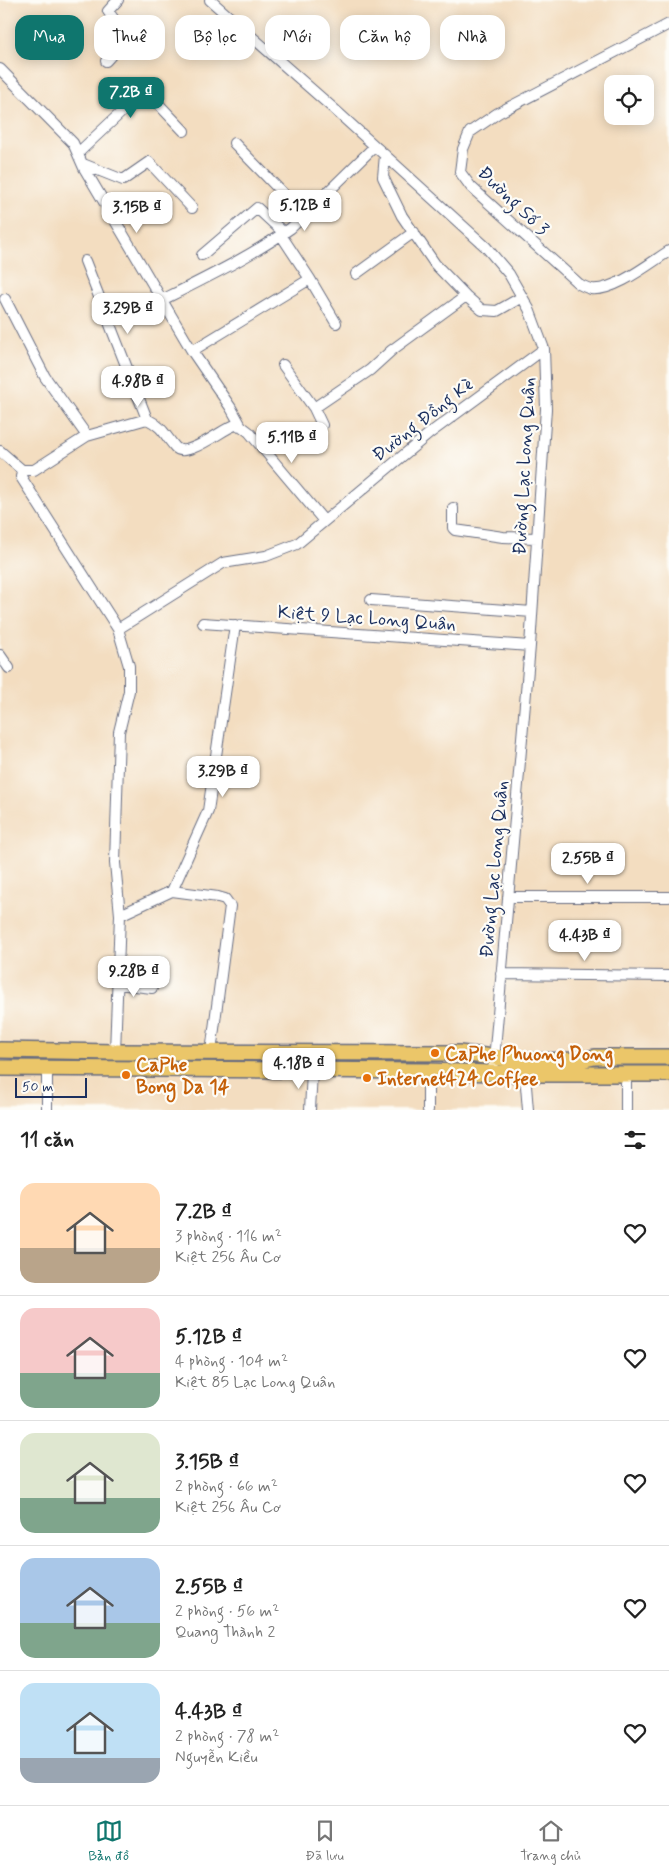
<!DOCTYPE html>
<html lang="vi">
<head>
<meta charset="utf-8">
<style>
  body { margin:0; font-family:Mynerve,sans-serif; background:#f6f6f6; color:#222; height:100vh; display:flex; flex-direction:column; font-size:19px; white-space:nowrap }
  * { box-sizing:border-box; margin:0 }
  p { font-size:16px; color:#767676 }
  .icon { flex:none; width:28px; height:28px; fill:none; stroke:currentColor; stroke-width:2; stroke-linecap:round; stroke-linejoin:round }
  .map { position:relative; height:1110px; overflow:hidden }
  .details { display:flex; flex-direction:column; background:#fff; flex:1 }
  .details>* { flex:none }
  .guide { position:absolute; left:15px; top:15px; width:640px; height:45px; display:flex; gap:10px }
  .controls { position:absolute; left:604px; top:75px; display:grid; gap:10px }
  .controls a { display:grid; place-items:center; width:50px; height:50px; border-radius:10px; background:#fff; box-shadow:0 2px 12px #0003; font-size:25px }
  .scale { position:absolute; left:15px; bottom:12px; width:72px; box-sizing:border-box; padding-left:5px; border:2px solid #1b2f5e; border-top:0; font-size:14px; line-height:18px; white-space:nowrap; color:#1b2f5e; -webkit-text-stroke:4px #fdfcf7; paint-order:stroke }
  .price { position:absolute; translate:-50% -42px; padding:0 11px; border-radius:10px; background:#fff; color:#222; font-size:16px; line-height:32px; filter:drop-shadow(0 1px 2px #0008) }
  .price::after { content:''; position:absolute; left:50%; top:30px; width:15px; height:11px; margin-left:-8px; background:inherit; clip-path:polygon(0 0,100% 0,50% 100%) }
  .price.on { background:#0f766e; color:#fff }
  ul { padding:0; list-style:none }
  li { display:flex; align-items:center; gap:15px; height:125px; padding:0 20px }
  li+li { border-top:1px solid #e0e0e0 }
  li span { display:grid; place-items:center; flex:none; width:140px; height:100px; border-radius:15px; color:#555 }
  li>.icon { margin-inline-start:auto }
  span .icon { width:60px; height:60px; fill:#fffc; stroke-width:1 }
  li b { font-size:21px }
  h2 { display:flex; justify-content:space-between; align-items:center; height:60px; padding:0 20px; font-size:21px }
  .pill { padding:0 18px; border-radius:15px; background:#fff; box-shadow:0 2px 12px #0003; font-size:18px; line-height:45px }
  .pill.on { background:#0f766e; color:#fff }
  .tab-bar { display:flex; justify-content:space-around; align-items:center; height:70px; border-top:1px solid #e0e0e0; background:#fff; font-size:14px; color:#767676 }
  .tab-bar a { display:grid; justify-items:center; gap:2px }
  .tab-bar .on { color:#0f766e }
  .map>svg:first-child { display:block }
</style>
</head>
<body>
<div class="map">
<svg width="669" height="1110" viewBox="0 0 669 1110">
  <rect width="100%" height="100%" fill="#fdfcf7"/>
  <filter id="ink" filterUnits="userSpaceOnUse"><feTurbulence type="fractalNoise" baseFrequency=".02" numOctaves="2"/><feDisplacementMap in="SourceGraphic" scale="10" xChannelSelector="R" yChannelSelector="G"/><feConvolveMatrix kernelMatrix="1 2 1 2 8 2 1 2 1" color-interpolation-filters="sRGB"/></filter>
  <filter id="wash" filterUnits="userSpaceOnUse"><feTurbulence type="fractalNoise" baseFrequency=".0096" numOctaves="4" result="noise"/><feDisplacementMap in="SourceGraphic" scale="20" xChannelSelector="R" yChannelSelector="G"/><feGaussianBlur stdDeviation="1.12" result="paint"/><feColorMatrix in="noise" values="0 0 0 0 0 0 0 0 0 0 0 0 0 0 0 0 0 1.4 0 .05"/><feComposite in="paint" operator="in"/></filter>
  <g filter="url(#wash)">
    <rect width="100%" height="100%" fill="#f3ddc0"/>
  </g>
  <g filter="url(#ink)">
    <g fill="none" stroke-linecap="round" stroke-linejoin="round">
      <g stroke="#676c80" stroke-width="12">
        <path id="minor" d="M 210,0 L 334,109 L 486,247 L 509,274 L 529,309 L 544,349 L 546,409 L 540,495 L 530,646 L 493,1072
          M 669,24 L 498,113 L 470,132 L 463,149 L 460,172 L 471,187 L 579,284 C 583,286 587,288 591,289 C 614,292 650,263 669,251
          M 106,61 L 127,38 L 108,11 L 118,0
          M 0,69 L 73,143 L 84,168 L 192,351 L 231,408 L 241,426
          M 234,143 L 304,215
          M 78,153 L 144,91 L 147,92 L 184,131
          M 385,155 L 383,177 L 402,216 L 435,264 L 466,296 L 482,310 L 497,311 L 522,297
          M 83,164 L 123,180 L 149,162 L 192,208
          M 281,235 L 310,279 L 336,323
          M 202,255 L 257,208 L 284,233
          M 85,261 L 147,419
          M 356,274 L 414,232
          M 5,299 L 45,377 L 87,436
          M 162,300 C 206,278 251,256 291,228 L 375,146
          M 192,351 L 310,279
          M 283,365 L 314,408 L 370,370 L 392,350 L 466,296
          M 305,443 L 322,425 L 314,408
          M 0,451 L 22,470 L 34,470 L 87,436 L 147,419 C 163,427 164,434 175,447 C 186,460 222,429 235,425 L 241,426 L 249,432 L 324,521
          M 22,470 L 21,477 L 118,629 L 129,666 L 129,691 L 119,732 L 115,863 L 120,915 L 115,1052
          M 453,508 L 453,528 L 455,530 L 503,537 L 537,538
          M 371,600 L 532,612
          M 203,623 L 530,646
          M 118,629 L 223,563 L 266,556 L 297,544 L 430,433 L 544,349
          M 0,655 L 9,668
          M 172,891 L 218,897 L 225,899 L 230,906 L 211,1052
          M 508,897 L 669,897
          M 120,915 L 172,891 L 208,811 L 235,625
          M 501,974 L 669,976
          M 118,984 L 152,988
          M 428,1071 L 428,1110
          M 525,1074 L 528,1110
          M 47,1110 L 47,1068
          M 310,1110 L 312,1071
          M 626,1110 L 626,1074"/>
      </g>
      <g stroke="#676c80" stroke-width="18">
        <path id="highway" d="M 0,1050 L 115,1052 L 459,1053 L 528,1061 L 580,1060 L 595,1057 L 669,1057
          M 0,1068 L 428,1071 L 525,1074 L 669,1074"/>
      </g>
      <use href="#minor" stroke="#fff" stroke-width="10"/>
      <use href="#highway" stroke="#ebc669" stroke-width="15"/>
    </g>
  </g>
  <g fill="#e8710a" stroke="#fdfcf7" stroke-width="2">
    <circle cx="435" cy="1053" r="5"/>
    <circle cx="126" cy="1075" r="5"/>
    <circle cx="367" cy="1078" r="5"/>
  </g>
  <g text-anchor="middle" stroke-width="4.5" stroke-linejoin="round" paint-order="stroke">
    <g font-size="19" fill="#1b2f5e" stroke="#fdfcf7">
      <text transform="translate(514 200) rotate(44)" y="7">Đường Số 3</text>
      <text transform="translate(422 419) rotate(-38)" y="7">Đường Đồng Kè</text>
      <text transform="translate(523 466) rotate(-87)" y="7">Đường Lạc Long Quân</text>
      <text transform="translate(367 617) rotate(4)" y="7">Kiệt 9 Lạc Long Quân</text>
      <text transform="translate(493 869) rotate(-85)" y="7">Đường Lạc Long Quân</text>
    </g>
    <g font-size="19" font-weight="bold" fill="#c56008" stroke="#fdfcf7" text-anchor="start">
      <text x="445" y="1060">CaPhe Phuong Dong</text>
      <text x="136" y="1071">CaPhe<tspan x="136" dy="22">Bong Da 14</tspan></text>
      <text x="377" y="1085">Internet424 Coffee</text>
    </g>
  </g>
</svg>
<div class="controls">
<a><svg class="icon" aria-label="locate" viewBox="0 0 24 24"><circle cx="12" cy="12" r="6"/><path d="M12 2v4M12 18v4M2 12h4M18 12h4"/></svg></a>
</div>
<div class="scale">50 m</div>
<b class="price on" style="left:131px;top:119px">7.2B ₫</b>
<b class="price" style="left:305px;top:232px">5.12B ₫</b>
<b class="price" style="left:137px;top:234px">3.15B ₫</b>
<b class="price" style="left:128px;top:335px">3.29B ₫</b>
<b class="price" style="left:138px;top:408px">4.98B ₫</b>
<b class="price" style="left:292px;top:464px">5.11B ₫</b>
<b class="price" style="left:223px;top:798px">3.29B ₫</b>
<b class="price" style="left:588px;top:885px">2.55B ₫</b>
<b class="price" style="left:585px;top:962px">4.43B ₫</b>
<b class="price" style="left:134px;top:998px">9.28B ₫</b>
<b class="price" style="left:299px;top:1090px">4.18B ₫</b>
<div class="guide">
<a class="pill on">Mua</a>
<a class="pill">Thuê</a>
<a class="pill">Bộ lọc</a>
<a class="pill">Mới</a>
<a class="pill">Căn hộ</a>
<a class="pill">Nhà</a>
</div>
</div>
<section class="details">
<h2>11 căn<svg class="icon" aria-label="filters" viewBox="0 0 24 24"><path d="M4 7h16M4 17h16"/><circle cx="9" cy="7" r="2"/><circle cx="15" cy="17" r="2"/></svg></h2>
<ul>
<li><span style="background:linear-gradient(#ffd9b3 65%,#b9a48a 0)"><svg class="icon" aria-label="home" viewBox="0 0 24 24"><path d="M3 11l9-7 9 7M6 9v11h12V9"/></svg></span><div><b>7.2B ₫</b><p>3 phòng · 116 m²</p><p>Kiệt 256 Âu Cơ</p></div><svg class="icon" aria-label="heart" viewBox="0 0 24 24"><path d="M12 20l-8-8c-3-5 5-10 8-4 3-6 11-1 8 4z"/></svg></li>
<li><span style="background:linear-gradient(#f6c9c9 65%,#7fa58c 0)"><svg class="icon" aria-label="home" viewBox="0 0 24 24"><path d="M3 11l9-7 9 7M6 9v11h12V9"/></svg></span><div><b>5.12B ₫</b><p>4 phòng · 104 m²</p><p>Kiệt 85 Lạc Long Quân</p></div><svg class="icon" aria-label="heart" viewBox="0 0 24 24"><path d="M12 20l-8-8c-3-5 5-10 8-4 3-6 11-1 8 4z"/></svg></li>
<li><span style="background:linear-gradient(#dfe7d0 65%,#7fa58c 0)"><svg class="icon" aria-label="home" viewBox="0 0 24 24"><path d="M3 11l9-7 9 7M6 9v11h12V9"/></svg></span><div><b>3.15B ₫</b><p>2 phòng · 66 m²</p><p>Kiệt 256 Âu Cơ</p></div><svg class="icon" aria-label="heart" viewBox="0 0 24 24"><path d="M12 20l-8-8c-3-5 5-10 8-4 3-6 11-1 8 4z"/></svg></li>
<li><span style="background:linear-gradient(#a9c7e8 65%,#7fa58c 0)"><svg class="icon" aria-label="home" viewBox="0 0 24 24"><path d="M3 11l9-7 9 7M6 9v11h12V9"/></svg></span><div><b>2.55B ₫</b><p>2 phòng · 56 m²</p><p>Quang Thành 2</p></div><svg class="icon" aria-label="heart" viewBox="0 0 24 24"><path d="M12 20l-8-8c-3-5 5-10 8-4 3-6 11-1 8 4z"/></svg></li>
<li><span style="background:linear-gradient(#bfe0f5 75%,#9aa5b1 0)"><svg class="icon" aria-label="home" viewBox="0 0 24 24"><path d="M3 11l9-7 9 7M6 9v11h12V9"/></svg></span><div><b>4.43B ₫</b><p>2 phòng · 78 m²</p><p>Nguyễn Kiều</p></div><svg class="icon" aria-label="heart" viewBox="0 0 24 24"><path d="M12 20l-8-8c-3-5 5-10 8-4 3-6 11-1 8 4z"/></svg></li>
</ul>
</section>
<nav class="tab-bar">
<a class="on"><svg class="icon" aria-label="map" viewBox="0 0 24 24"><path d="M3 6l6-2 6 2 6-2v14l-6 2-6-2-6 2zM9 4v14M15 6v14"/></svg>Bản đồ</a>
<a><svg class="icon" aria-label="saved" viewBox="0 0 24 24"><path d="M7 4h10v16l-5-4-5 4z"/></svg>Đã lưu</a>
<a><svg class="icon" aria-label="home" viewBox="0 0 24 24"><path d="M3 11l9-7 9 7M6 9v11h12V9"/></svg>Trang chủ</a>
</nav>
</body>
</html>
